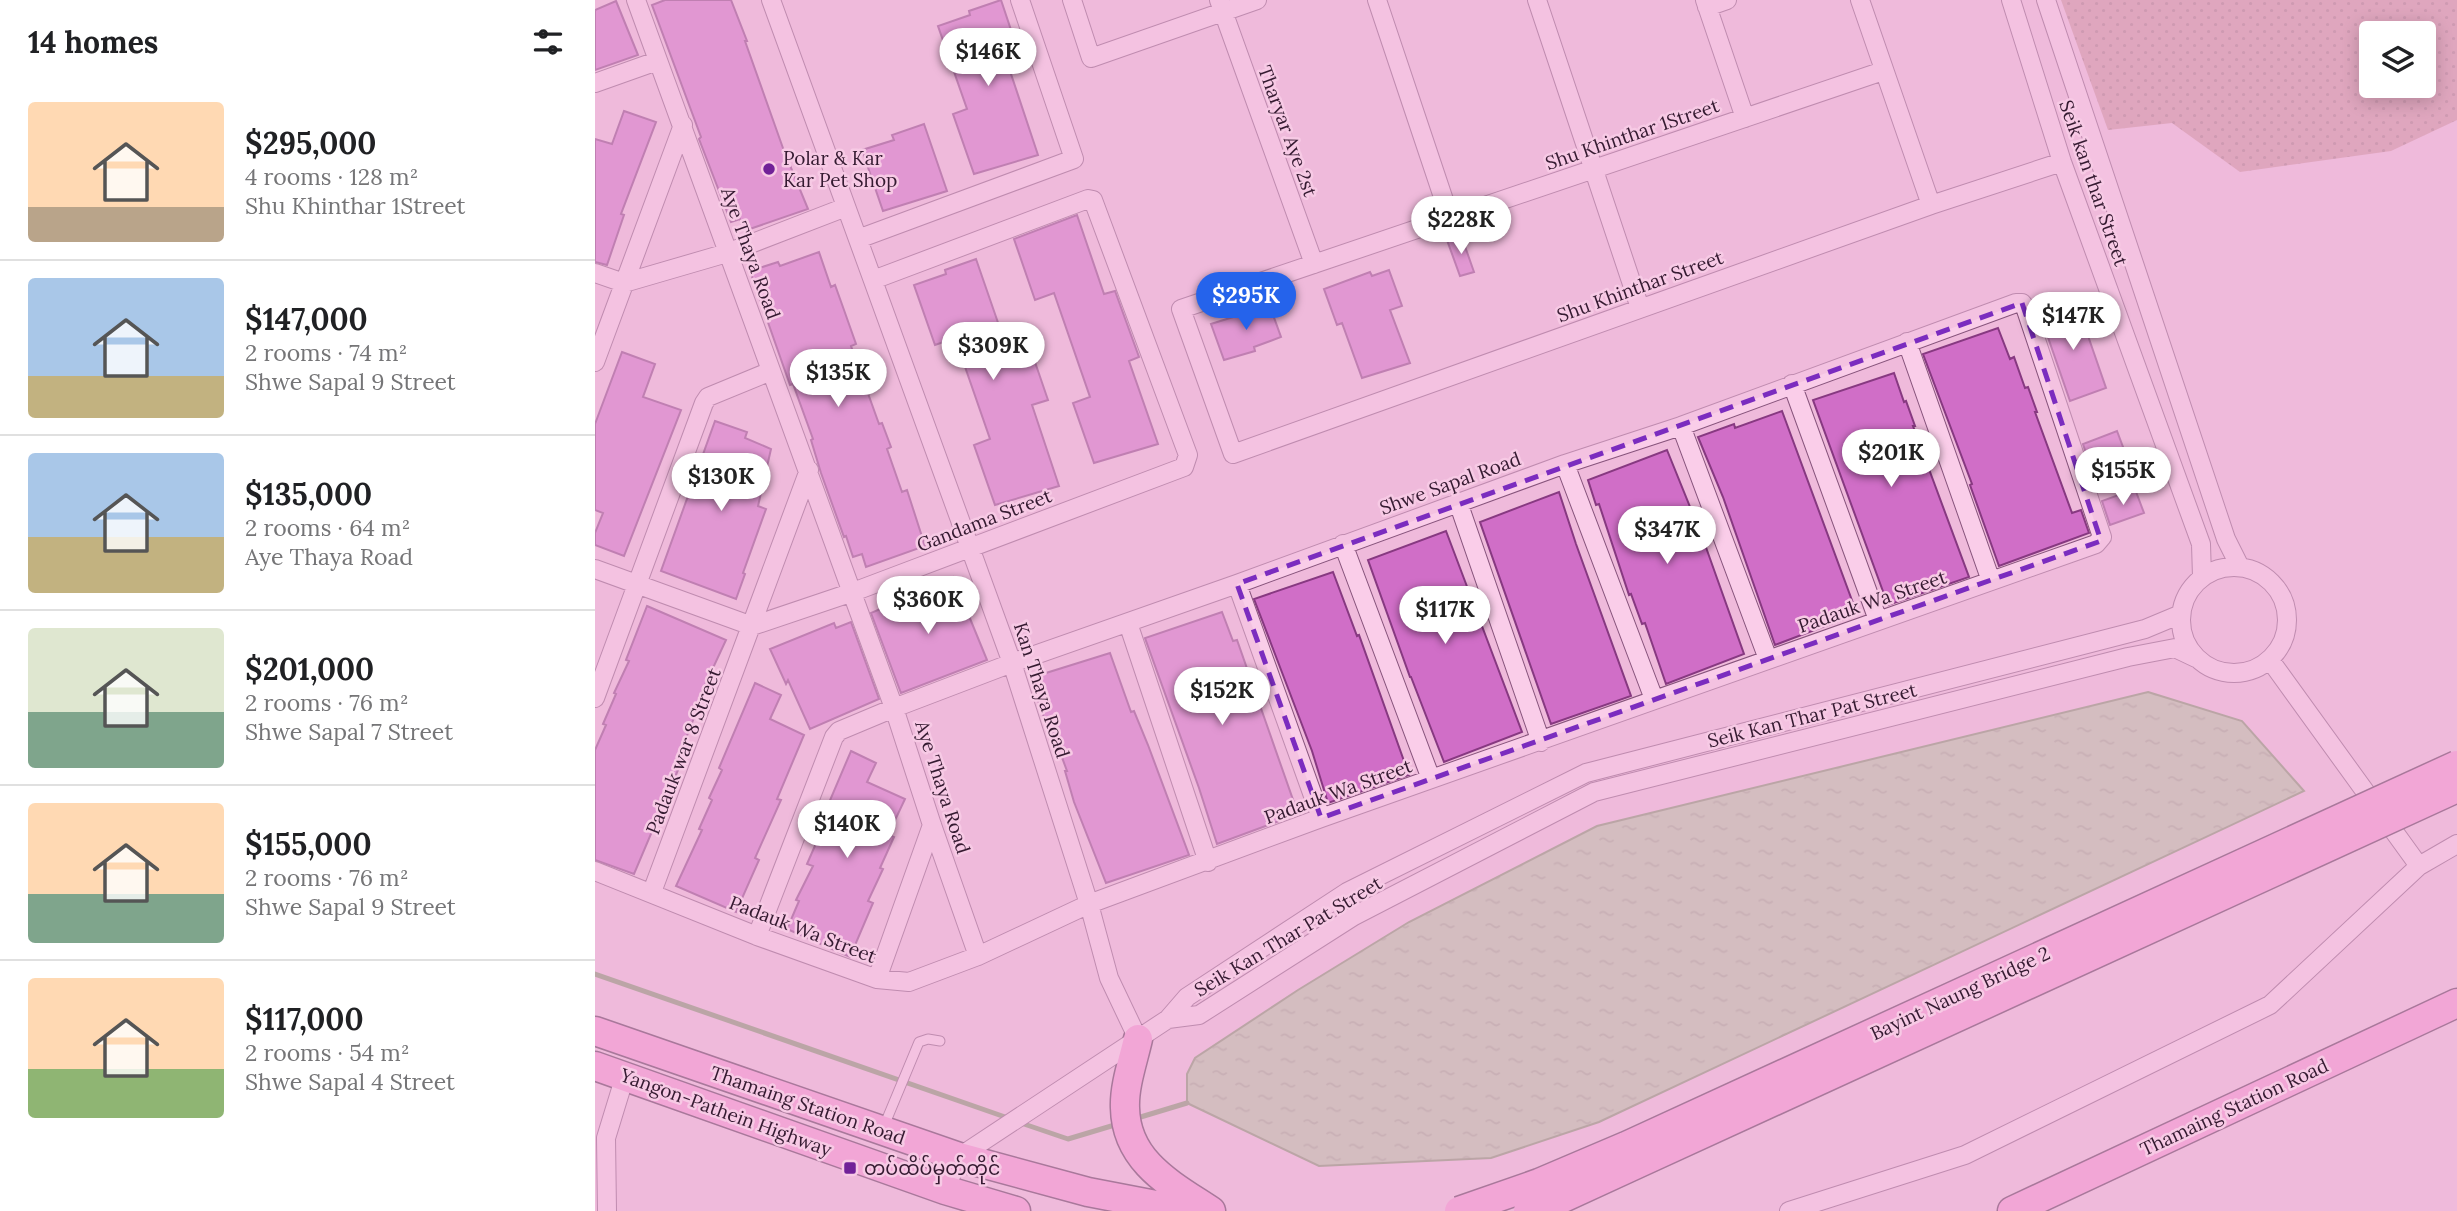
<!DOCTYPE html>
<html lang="en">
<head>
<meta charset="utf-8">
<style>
  body { margin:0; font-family:Lora,"Noto Sans Myanmar",serif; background:#f2f2f2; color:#202124; height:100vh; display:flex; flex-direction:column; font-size:26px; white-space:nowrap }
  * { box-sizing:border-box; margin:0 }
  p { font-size:23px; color:#757577 }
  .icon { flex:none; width:38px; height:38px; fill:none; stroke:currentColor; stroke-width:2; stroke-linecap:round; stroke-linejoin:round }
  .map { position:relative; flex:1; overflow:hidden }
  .sheet { display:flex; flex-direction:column; background:#fff; width:595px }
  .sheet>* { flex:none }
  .fabs { position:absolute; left:1764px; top:21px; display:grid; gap:14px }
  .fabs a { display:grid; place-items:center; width:77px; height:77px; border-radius:7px; background:#fff; box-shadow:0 4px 18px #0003; font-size:35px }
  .price { position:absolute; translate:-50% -60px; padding:0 16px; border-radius:24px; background:#fff; color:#222; font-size:23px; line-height:46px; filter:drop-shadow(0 2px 4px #0008) }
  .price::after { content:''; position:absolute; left:50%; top:42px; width:21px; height:16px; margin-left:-10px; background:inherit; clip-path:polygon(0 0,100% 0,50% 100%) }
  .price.active { background:#2563eb; color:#fff }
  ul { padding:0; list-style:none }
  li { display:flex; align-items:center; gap:21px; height:175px; padding:0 28px }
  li+li { border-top:2px solid #e0e0e0 }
  li span { display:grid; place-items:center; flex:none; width:196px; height:140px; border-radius:7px; color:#555 }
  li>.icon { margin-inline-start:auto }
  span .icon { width:84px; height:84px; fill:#fffc; stroke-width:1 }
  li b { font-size:30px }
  h2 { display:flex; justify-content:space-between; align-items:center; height:84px; padding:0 28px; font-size:30px }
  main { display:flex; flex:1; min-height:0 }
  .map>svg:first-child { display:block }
</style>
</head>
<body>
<main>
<section class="sheet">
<h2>14 homes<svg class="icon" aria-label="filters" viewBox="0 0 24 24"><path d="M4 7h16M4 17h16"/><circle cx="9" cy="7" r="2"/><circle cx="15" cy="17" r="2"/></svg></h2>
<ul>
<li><span style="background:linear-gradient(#ffd9b3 75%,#b9a48a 0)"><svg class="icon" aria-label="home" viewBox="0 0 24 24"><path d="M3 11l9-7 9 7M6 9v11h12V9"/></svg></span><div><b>$295,000</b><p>4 rooms · 128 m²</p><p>Shu Khinthar 1Street</p></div></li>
<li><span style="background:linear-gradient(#a9c7e8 70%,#c2b280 0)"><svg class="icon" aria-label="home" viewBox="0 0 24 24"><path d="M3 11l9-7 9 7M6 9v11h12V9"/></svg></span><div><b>$147,000</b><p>2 rooms · 74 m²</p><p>Shwe Sapal 9 Street</p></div></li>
<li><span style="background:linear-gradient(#a9c7e8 60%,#c2b280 0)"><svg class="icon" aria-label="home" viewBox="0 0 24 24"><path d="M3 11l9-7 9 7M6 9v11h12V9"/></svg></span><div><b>$135,000</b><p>2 rooms · 64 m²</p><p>Aye Thaya Road</p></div></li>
<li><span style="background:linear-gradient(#dfe7d0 60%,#7fa58c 0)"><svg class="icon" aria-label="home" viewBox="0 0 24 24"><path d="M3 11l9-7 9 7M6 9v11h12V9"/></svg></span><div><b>$201,000</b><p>2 rooms · 76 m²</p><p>Shwe Sapal 7 Street</p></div></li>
<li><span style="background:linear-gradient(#ffd9b3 65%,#7fa58c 0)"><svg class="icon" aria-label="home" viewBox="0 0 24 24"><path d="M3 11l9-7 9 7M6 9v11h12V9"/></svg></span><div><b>$155,000</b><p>2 rooms · 76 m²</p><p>Shwe Sapal 9 Street</p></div></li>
<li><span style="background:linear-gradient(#ffd9b3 65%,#8fb573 0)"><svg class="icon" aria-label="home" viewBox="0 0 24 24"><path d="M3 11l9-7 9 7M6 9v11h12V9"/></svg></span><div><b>$117,000</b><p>2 rooms · 54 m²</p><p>Shwe Sapal 4 Street</p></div></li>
</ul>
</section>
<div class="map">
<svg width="1862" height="1211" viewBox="0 0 1862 1211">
  <defs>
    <pattern id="grass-dots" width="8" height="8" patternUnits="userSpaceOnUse" patternTransform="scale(1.75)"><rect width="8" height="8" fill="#cd8e9c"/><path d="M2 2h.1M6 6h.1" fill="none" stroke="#a77380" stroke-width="1.8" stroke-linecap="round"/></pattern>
    <pattern id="water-ripples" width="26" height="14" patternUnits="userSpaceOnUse" patternTransform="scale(1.75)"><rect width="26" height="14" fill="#b3c09f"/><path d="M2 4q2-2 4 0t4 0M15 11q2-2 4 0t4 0" fill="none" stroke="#9ba489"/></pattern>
  </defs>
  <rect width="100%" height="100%" fill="#efbadb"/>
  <path fill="url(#grass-dots)" fill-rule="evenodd" d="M 1466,0 L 1862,0 L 1862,120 L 1796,151 L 1645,172 L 1577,123 L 1513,130 ZM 1776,33 L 1829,33 L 1829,86 L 1776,86 Z"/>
  <path fill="url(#water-ripples)" stroke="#7d8d67" stroke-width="2" d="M 1553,692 L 1647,721 L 1709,791 L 1004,1122 L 896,1158 L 724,1166 L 592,1103 L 592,1074 L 600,1058 L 703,990 L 814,922 L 1002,826 Z"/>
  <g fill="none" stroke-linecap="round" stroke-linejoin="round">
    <path stroke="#7d8d67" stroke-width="5" d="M 0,974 L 413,1118
      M 539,1119 L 592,1103
      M 426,1123 L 473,1139 L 523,1124"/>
  </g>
  <path fill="#d06ec7" stroke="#873981" stroke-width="2" d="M 70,0 L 136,0 L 152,41 L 150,41 L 189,151 L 213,209 L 149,231 L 145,219 L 136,222 L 104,139 L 106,137 L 57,5 Z
    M 406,0 L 428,66 L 415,71 L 443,155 L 379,174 L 358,114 L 372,109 L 343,26 L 375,15 L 374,11 Z
    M 21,1 L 43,55 L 0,70 L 0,10 Z
    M 29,111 L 61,122 L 26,214 L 29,215 L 12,265 L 0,262 L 0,139 L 17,144 Z
    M 329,124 L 352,191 L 288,211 L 267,150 L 299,140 L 297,135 Z
    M 482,215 L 509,294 L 520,291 L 544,357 L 534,361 L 563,444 L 499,463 L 478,403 L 495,397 L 459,293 L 440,300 L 419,239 Z
    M 866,235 L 879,272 L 865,276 L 852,240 Z
    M 224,252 L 236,287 L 240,285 L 249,310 L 261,344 L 256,346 L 284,424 L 287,423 L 296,447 L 292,449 L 307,492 L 312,490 L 330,546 L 271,567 L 267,554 L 258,557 L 251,536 L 249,537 L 226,473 L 216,440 L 218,439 L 198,384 L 195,385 L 155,271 L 183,262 L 185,266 Z
    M 381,259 L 409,340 L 430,333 L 453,400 L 437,405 L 464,486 L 400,505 L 379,445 L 395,439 L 360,338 L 340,345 L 319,285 L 351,274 L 350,270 Z
    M 794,270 L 807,306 L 795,310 L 815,363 L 767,378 L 747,323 L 742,325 L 729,289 L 775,272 L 777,276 Z
    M 673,301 L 686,337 L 659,347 L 660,351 L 629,360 L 616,324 L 661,310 L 659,306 Z
    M 1482,304 L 1511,388 L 1475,401 L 1446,317 Z
    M 1403,328 L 1415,359 L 1419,357 L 1430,388 L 1433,387 L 1442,412 L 1440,412 L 1477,513 L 1486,510 L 1494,533 L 1404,566 L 1375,485 L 1377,484 L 1328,354 Z
    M 27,352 L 60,364 L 48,397 L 86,410 L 29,556 L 0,545 L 0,533 L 8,513 L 0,510 L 0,424 Z
    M 1299,373 L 1309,402 L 1311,401 L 1320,426 L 1318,426 L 1374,577 L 1293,605 L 1218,400 Z
    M 1187,411 L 1262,614 L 1180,645 L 1128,497 L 1103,437 L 1139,424 L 1140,428 Z
    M 120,421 L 152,432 L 150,438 L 176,449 L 163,506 L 171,509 L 148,573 L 150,574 L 141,599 L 66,571 Z
    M 1522,431 L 1531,455 L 1496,468 L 1488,444 Z
    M 1072,450 L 1108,539 L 1149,654 L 1071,684 L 1050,623 L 1047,624 L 1036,594 L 1034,595 L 1004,504 L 1001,505 L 993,480 Z
    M 1540,489 L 1549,513 L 1515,525 L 1507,501 Z
    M 964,492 L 981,544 L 1036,696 L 956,724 L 885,522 Z
    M 851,531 L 927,732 L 849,762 L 816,677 L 815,677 L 773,560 Z
    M 738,572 L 762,636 L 764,635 L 814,775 L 733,803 L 717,751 L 659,599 Z
    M 358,577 L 392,660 L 306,693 L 276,613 Z
    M 52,606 L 131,640 L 104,698 L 106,700 L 82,761 L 86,763 L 39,874 L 0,860 L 0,750 L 11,725 L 8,724 L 21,694 L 19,693 L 34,661 L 31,660 Z
    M 627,612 L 638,641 L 642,640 L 703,814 L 622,844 L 604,788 L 550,638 Z
    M 256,622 L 284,699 L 215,729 L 193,680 L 191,684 L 175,649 L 239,623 L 241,628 Z
    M 515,653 L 536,712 L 539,711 L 553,745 L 594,855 L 511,883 L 479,802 L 470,771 L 472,771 L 458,733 L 455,734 L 435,678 Z
    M 160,683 L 186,695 L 175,719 L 209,735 L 182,799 L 186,800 L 160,858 L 164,860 L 141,912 L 81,886 L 107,830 L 104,829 L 117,800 L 114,798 L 127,770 L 124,768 Z
    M 256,751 L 281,763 L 272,782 L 310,799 L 293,835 L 299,837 L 285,868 L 288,869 L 273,901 L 278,903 L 255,957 L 192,929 L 204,901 L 201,900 L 218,866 L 212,864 L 237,807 L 233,805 Z"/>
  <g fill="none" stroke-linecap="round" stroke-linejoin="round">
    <g stroke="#87547c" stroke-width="11">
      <path id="service" d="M 289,1126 L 324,1042 L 333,1039 L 345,1041"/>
    </g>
    <g stroke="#87547c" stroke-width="20">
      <path id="minor" d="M 41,0 L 299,708 L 337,825 L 383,956
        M 176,0 L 417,663 L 494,904 L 514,978 L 543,1039
        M 477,0 L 496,58 L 662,0
        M 624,0 L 719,264
        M 782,0 L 855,218
        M 942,0 L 1045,308
        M 1110,0 L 1150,118
        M 1265,0 L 1336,205
        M 1416,0 L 1467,162 L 1606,544 L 1607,577
        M 1451,0 L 1631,539 L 1645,567
        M 1112,7 L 1132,0
        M 1288,71 L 586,309 L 638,454 L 1336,205 L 1467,162
        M 0,83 L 62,61
        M 263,239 L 479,159 L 425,0
        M 0,273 L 29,283 L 132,253 L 251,207
        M 1312,342 L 1396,581
        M 0,362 L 88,125
        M 1197,384 L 1283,620
        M 1086,426 L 1173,659
        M 970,464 L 1059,699
        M 863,502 L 946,742
        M 748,544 L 836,779
        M1586 620a53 53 0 1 1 106 0a53 53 0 1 1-106 0Z
        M 0,569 L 157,626 L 258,592 L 589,467 L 593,455 L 498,200 L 493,199 L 278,280
        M 642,584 L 726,818
        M 533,623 L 613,862
        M 1675,660 L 1824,866
        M 0,698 L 109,403 L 113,397 L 176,371
        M 0,871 L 162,936 L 282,979 L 314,982 L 383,956 L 494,904 L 726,818 L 1501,544 L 1507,537 L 1430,307 L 1427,303 L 1421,303 L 1086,426 L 970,464 L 642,584 L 417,663 L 299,708 L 244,731 L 239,737 L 162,936
        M 57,892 L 214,470
        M 282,979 L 337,825
        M 573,1019 L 604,1015 L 759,916 L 999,792 L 1533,657 L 1580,648 L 1601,658
        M 350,1190 L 364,1157 L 573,1019 L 592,997 L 752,892 L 991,773 L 1550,629 L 1586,614
        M 12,1211 L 11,1138 L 30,1076
        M 1194,1211 L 1370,1155 L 1675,1005 L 1824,866 L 1862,844"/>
    </g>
    <g stroke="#54294e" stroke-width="31">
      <path id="primary" d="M 0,1031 L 364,1157 L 493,1192 L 592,1211
        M 543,1039 C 538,1061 529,1086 530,1108 C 531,1162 577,1185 616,1211
        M 0,1066 L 350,1190 L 421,1211
        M 1417,1211 L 1862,1003"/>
    </g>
    <use href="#service" stroke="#facde9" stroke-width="9"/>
    <use href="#minor" stroke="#facde9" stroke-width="18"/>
    <use href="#primary" stroke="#f68ed1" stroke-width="28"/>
    <g stroke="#54294e" stroke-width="31" stroke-linecap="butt">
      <path id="primary-bridge" d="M 864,1211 L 944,1183 L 1031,1146 L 1862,765
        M 933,1211 L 955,1204 L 1042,1164 L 1862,788"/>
    </g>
    <use href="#primary-bridge" stroke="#f68ed1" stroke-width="28"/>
  </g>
  <path d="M0 0H1862V1211H0ZM 1427,303 L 1506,541 L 726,818 L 642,584 Z" fill="#efbadb" fill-opacity=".55" fill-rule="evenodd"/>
  <path fill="none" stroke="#7b2cbf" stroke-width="5" stroke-dasharray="14 9" stroke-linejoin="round" d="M 1427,303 L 1506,541 L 726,818 L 642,584 Z"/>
  <g fill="#712198" stroke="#f7cae5" stroke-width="2.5">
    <circle cx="174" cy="169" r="7"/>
    <rect x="248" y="1161" width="14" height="14" rx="3.5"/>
  </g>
  <g text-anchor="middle" stroke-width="5" stroke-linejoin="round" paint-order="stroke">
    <g font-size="19" fill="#351a31" stroke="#f7cae5">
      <text transform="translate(693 131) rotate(70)" y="7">Tharyar Aye 2st</text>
      <text transform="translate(1037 134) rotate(-19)" y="7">Shu Khinthar 1Street</text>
      <text transform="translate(1499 183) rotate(71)" y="7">Seik kan thar Street</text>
      <text transform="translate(156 253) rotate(70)" y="7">Aye Thaya Road</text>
      <text transform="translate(1045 286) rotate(-20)" y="7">Shu Khinthar Street</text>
      <text transform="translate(855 483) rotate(-20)" y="7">Shwe Sapal Road</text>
      <text transform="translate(389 520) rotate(-21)" y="7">Gandama Street</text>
      <text transform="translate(1277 601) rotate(-19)" y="7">Padauk Wa Street</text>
      <text transform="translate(447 690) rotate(72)" y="7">Kan Thaya Road</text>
      <text transform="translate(1217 715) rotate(-14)" y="7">Seik Kan Thar Pat Street</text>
      <text transform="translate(88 751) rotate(-69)" y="7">Padauk war 8 Street</text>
      <text transform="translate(348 787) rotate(72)" y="7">Aye Thaya Road</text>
      <text transform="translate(743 791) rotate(-20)" y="7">Padauk Wa Street</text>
      <text transform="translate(208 929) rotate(21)" y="7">Padauk Wa Street</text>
      <text transform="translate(693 936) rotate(-31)" y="7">Seik Kan Thar Pat Street</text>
      <text transform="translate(1365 993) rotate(-25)" y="7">Bayint Naung Bridge 2</text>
      <text transform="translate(213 1105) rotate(19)" y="7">Thamaing Station Road</text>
      <text transform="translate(1639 1107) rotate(-25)" y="7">Thamaing Station Road</text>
      <text transform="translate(131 1112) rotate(20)" y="7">Yangon-Pathein Highway</text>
    </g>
    <g font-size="19" fill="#351a31" stroke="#f7cae5" text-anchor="start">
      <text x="188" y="165">Polar &amp; Kar<tspan x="188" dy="22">Kar Pet Shop</tspan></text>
      <text x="269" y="1175">တပ်ထိပ်မှတ်တိုင်</text>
    </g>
  </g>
</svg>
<div class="fabs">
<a><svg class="icon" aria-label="layers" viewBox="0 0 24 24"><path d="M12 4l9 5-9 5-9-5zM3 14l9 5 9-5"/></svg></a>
</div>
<b class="price" style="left:393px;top:88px">$146K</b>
<b class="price" style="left:866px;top:256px">$228K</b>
<b class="price active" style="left:651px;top:332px">$295K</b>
<b class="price" style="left:1478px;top:352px">$147K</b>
<b class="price" style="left:398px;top:382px">$309K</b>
<b class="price" style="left:243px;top:409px">$135K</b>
<b class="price" style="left:1296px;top:489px">$201K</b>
<b class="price" style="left:1528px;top:507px">$155K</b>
<b class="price" style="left:126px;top:513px">$130K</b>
<b class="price" style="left:1072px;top:566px">$347K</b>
<b class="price" style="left:333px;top:636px">$360K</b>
<b class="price" style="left:850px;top:646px">$117K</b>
<b class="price" style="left:627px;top:727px">$152K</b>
<b class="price" style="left:252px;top:860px">$140K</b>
</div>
</main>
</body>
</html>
